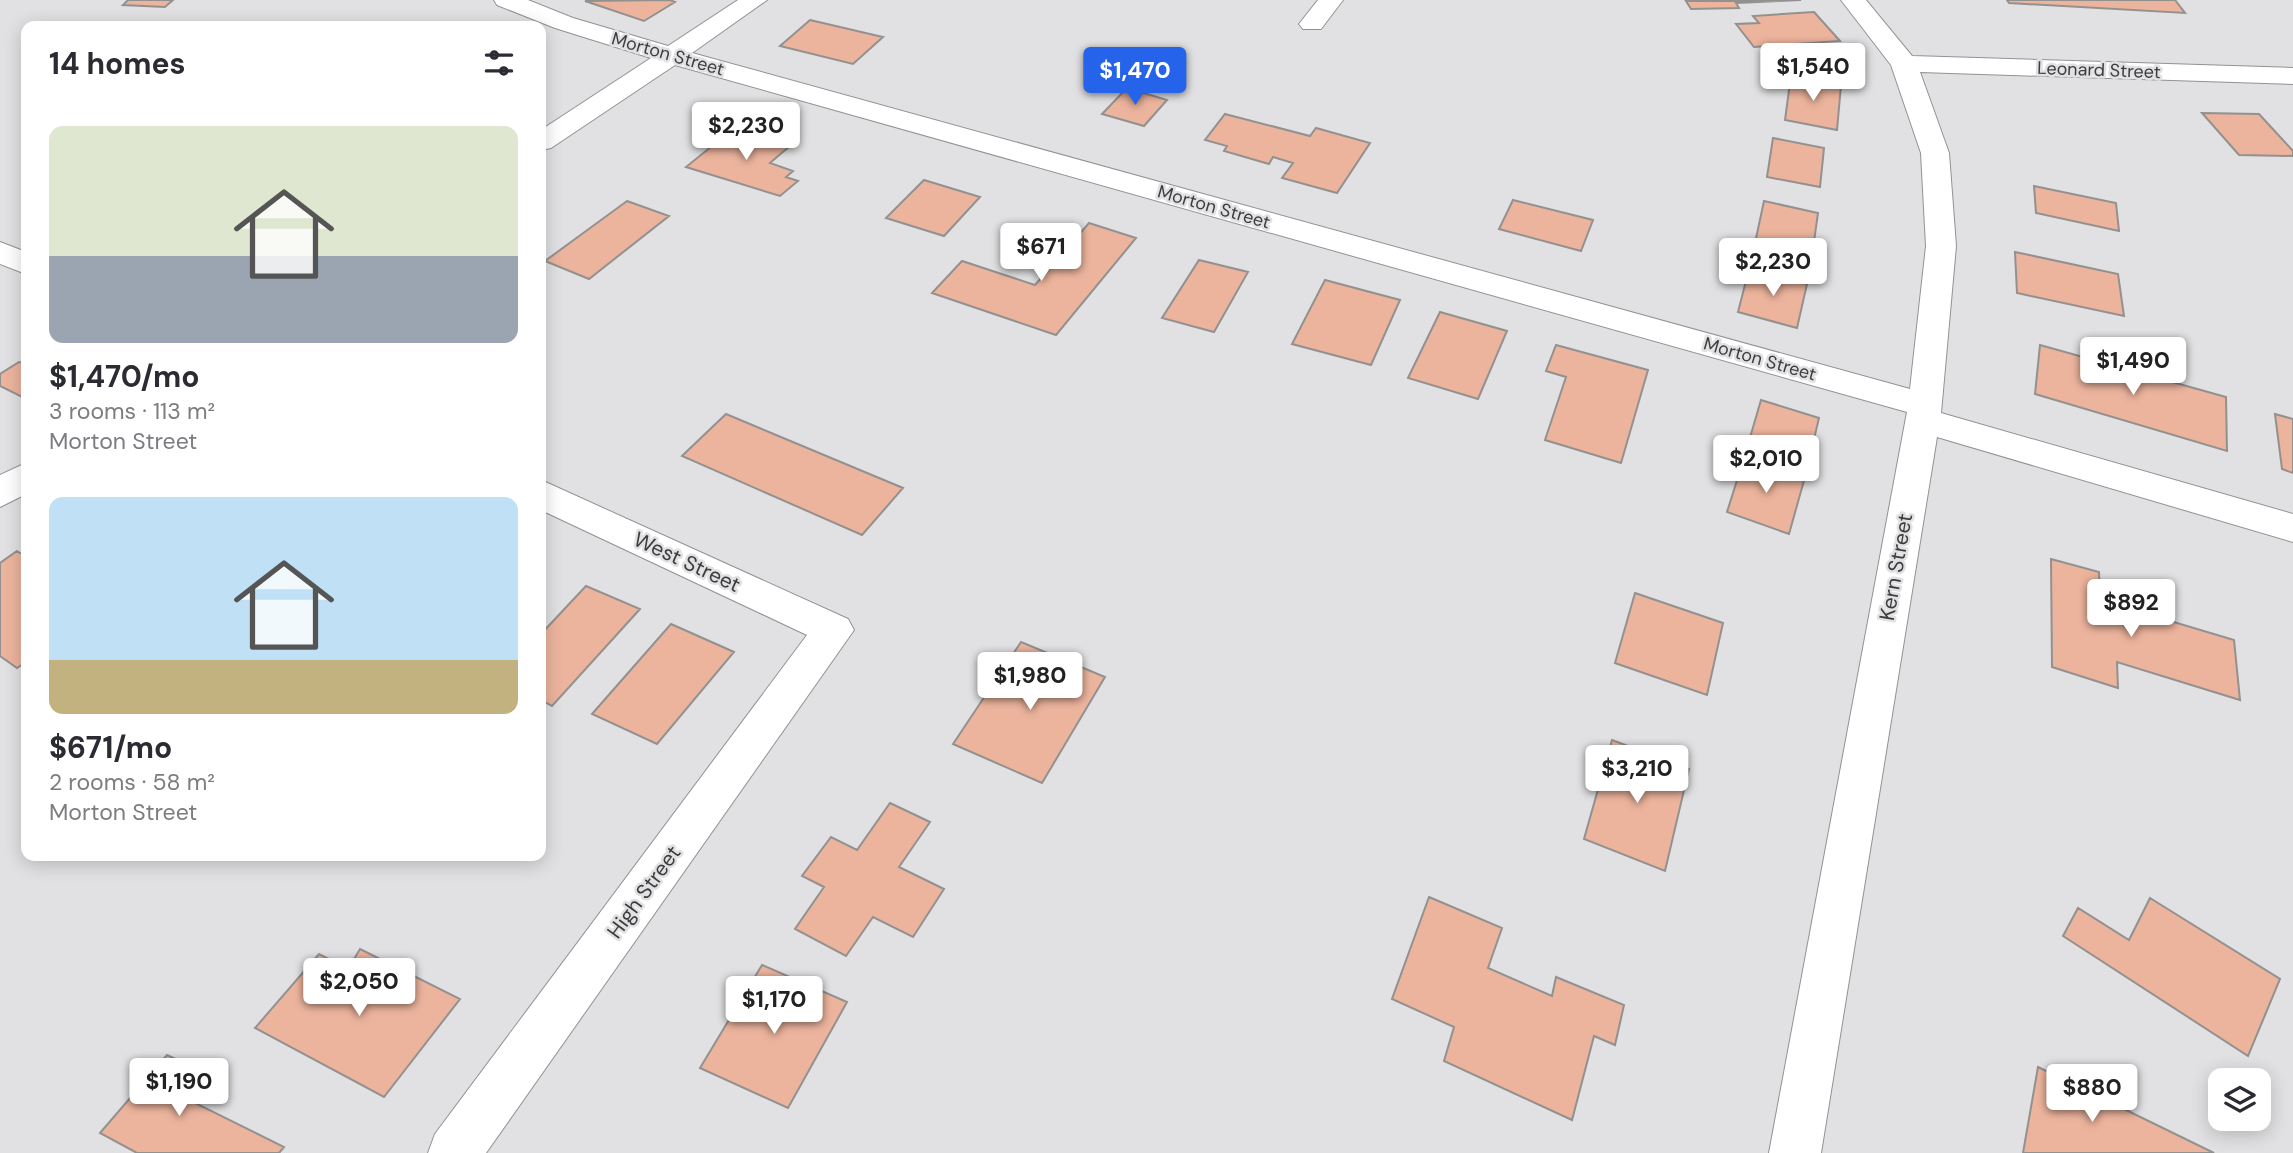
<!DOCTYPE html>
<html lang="en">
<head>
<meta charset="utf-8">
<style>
  body { margin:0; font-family:"DM Sans",sans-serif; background:#f2f2f3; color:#2b2b33; height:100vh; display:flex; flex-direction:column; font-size:26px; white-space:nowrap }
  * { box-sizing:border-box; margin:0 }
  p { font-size:23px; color:#7c7c81 }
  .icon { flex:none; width:38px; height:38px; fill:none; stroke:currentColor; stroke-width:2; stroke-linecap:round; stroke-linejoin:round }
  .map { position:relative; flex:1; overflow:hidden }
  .details { position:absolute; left:21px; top:21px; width:525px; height:840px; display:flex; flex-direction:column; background:#fff; border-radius:14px; box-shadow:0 4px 18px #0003 }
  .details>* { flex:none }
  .fabs { position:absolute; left:2208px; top:1068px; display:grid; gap:14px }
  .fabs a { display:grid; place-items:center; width:63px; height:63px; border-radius:14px; background:#fff; box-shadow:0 4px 18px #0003; font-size:35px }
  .price { position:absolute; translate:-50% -60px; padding:0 16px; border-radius:7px; background:#fff; color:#222; font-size:23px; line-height:46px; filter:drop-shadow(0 2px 4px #0008) }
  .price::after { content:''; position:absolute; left:50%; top:42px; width:21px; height:16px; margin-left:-10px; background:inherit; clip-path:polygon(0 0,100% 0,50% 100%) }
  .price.on { background:#2563eb; color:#fff }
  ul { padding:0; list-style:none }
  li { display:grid; align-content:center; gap:14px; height:371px; padding:0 28px }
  li span { display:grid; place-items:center; height:217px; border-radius:14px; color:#555 }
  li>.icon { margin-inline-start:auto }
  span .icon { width:126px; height:126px; fill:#fffc; stroke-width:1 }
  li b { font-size:30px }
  h2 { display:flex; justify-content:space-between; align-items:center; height:84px; padding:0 28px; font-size:30px }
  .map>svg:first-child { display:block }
</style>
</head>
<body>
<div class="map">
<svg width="2293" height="1153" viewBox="0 0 2293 1153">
  <rect width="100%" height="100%" fill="#e1e1e3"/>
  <path fill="#ecb49d" stroke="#939190" stroke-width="2" d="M 128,0 L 173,0 L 165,7 L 123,5 Z
    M 670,0 L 675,2 L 644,21 L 585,1 Z
    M 1801,0 L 1736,3 L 1739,8 L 1691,9 L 1686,1 Z
    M 2007,0 L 2175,0 L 2185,13 L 2009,3 Z
    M 1814,12 L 1840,41 L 1754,47 L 1736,24 L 1759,23 L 1753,16 Z
    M 810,20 L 883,37 L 853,64 L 780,46 Z
    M 1791,75 L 1841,85 L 1837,130 L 1785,120 Z
    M 1127,88 L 1167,100 L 1144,126 L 1102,114 Z
    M 2202,113 L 2259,114 L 2293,151 L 2293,156 L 2239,155 Z
    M 1225,114 L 1310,136 L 1316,128 L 1370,143 L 1337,193 L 1282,178 L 1293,163 L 1273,157 L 1269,164 L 1224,151 L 1227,146 L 1205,140 Z
    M 733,129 L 790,146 L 770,163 L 793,171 L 786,177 L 798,181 L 780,196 L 686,167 Z
    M 1773,138 L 1824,148 L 1820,187 L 1767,177 Z
    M 924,180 L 980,197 L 944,236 L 886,218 Z
    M 2034,186 L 2116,203 L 2119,231 L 2036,213 Z
    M 1513,200 L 1593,220 L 1581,251 L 1499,229 Z
    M 627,201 L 669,216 L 589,279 L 545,261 Z
    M 1764,201 L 1818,213 L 1812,256 L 1755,243 Z
    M 1089,223 L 1136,238 L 1056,335 L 932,293 L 962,261 L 1035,285 Z
    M 2015,252 L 2118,274 L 2124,316 L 2017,293 Z
    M 1199,260 L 1248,272 L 1214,332 L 1162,318 Z
    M 1749,269 L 1807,284 L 1797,328 L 1738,312 Z
    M 1325,280 L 1400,300 L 1371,365 L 1292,344 Z
    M 1440,312 L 1507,331 L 1478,399 L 1408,378 Z
    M 1556,345 L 1648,370 L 1621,463 L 1545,440 L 1566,377 L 1546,371 Z
    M 2040,345 L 2226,397 L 2227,451 L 2035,394 Z
    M 19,362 L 26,364 L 26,399 L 0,386 L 0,374 Z
    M 1761,400 L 1819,418 L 1805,477 L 1744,458 Z
    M 726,414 L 903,488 L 862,535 L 682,456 Z
    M 2275,414 L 2293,419 L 2293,473 L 2282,469 Z
    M 1744,458 L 1805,477 L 1789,534 L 1727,512 Z
    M 17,551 L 26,557 L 26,662 L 17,668 L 0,656 L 0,563 Z
    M 2051,559 L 2099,572 L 2100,600 L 2234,640 L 2240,700 L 2117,662 L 2118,688 L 2052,667 Z
    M 586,586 L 640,609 L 552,706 L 541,700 L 541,634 Z
    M 1635,593 L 1723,623 L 1707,695 L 1615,663 Z
    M 671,624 L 734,652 L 657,744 L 592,714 Z
    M 1021,642 L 1105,677 L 1042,783 L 953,744 Z
    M 1612,740 L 1689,769 L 1665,871 L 1584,839 Z
    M 890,803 L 930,822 L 899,867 L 944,889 L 913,937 L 873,917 L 846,956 L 795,929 L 824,887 L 802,876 L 831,837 L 857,850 Z
    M 1429,897 L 1502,928 L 1488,968 L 1552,996 L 1556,977 L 1624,1005 L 1615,1045 L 1594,1036 L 1572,1120 L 1444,1061 L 1454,1027 L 1392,999 Z
    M 2150,898 L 2280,979 L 2248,1056 L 2063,936 L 2078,908 L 2129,940 Z
    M 360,949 L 460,999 L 384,1097 L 255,1028 L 319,954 L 348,969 Z
    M 762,965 L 847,1002 L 788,1108 L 700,1068 Z
    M 167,1055 L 212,1076 L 191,1101 L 284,1147 L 279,1153 L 137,1153 L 100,1133 Z
    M 2038,1067 L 2214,1153 L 2023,1153 Z"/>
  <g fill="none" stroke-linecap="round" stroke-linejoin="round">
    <g stroke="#929294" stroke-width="2">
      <path id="minor" d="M 494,0 L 528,0 L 573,18 L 668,46 L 738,0 L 767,0 L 692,53 L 1910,389 L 1926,246 L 1921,153 L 1891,65 L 1841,0 L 1866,0 L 1912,56 L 2293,68 L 2293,84 L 1920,72 L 1949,153 L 1956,246 L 1941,413 L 2293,514 L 2293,542 L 1937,437 L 1821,1153 L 1769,1153 L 1907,412 L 675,65 L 551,148 L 541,150 L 541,130 L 651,58 L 555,28 L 497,5 Z
        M 1318,0 L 1343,0 L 1321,29 L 1303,29 L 1299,24 Z
        M 0,242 L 26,252 L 26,274 L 0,264 Z
        M 26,463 L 26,494 L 0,507 L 0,475 Z
        M 541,480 L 848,619 L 854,630 L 486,1153 L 428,1153 L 435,1134 L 807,635 L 541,510 Z"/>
    </g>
    <use href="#minor" fill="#fff" fill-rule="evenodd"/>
  </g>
  <g text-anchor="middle" stroke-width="5" stroke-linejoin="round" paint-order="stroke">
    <g font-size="18" fill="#3c3c3d" stroke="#e1e1e3">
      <text transform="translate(668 54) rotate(16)" y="6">Morton Street</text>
      <text transform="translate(2099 70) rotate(2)" y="6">Leonard Street</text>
      <text transform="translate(1214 207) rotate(16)" y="6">Morton Street</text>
      <text transform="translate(1760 359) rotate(16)" y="6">Morton Street</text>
    </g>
    <g font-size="21" fill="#3c3c3d" stroke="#e1e1e3">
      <text transform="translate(687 562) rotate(25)" y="7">West Street</text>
      <text transform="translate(1896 567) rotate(-80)" y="7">Kern Street</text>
      <text transform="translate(644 892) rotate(-54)" y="7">High Street</text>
    </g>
  </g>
</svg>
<div class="fabs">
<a><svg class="icon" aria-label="layers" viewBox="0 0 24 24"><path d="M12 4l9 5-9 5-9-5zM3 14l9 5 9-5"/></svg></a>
</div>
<b class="price" style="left:1813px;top:103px">$1,540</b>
<b class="price on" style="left:1135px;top:107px">$1,470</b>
<b class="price" style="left:746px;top:162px">$2,230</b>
<b class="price" style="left:1041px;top:283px">$671</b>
<b class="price" style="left:1773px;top:298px">$2,230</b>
<b class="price" style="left:2133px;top:397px">$1,490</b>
<b class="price" style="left:1766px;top:495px">$2,010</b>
<b class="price" style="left:2131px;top:639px">$892</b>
<b class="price" style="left:1030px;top:712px">$1,980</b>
<b class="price" style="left:1637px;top:805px">$3,210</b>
<b class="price" style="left:359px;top:1018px">$2,050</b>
<b class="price" style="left:774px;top:1036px">$1,170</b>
<b class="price" style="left:179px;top:1118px">$1,190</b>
<b class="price" style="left:2092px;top:1124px">$880</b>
<section class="details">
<h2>14 homes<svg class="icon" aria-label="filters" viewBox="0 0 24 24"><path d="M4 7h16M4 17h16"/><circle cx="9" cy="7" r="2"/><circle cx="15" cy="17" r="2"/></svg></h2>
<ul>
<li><span style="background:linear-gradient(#dfe7d0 60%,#9aa5b1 0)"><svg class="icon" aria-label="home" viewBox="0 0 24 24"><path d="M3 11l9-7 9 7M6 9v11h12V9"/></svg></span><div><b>$1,470/mo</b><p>3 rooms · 113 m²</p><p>Morton Street</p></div></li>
<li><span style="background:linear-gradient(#bfe0f5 75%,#c2b280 0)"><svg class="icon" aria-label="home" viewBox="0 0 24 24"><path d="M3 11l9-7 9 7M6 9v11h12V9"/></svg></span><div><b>$671/mo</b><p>2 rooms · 58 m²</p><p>Morton Street</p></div></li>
</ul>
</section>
</div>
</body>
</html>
